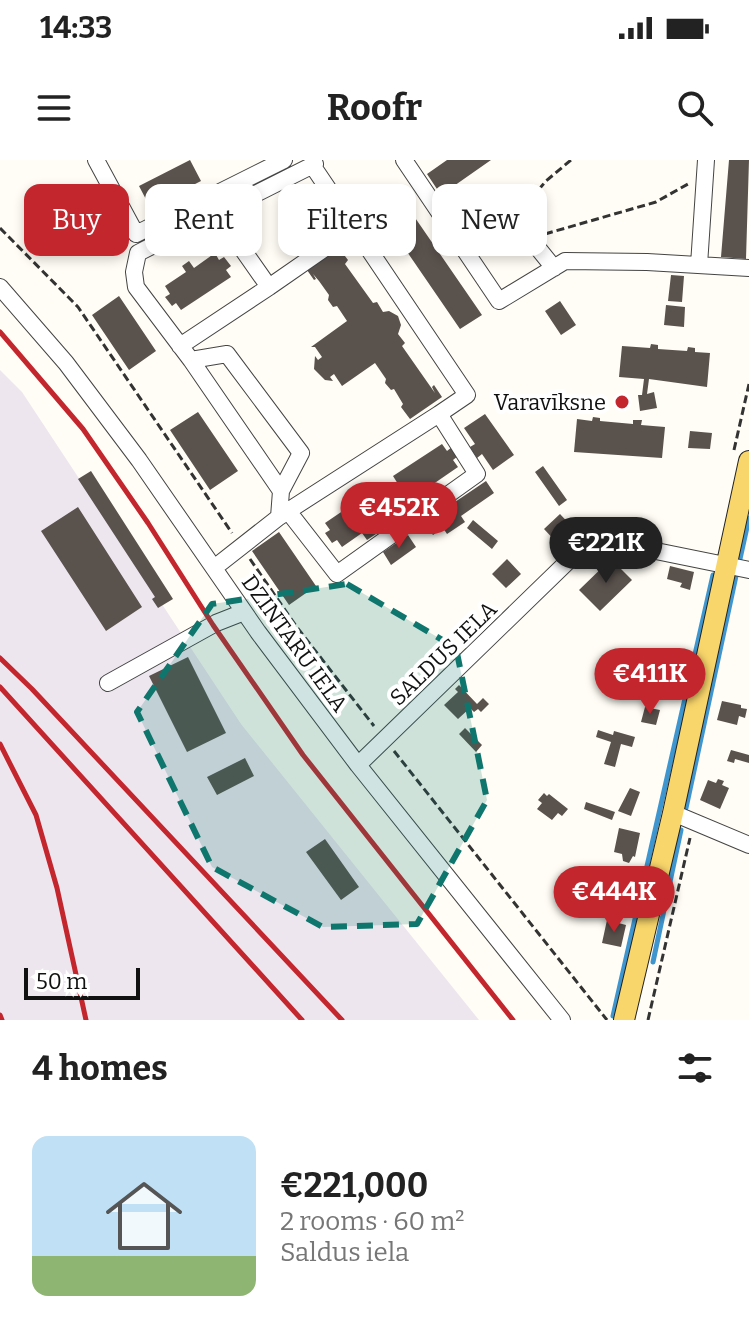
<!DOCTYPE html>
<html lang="en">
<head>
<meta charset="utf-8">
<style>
  body { margin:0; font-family:Bitter,serif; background:#f6f6f6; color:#222; height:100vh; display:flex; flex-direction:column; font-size:30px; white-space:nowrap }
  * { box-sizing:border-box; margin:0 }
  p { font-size:26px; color:#767676 }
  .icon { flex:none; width:44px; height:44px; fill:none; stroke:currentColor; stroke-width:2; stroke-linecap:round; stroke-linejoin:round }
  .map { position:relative; height:860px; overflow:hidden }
  .sheet { display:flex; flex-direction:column; background:#fff; flex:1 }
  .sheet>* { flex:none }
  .banner { position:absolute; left:24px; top:24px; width:702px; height:72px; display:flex; gap:16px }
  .scale { position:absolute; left:24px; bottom:20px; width:116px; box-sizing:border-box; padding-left:8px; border:4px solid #111; border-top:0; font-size:22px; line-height:28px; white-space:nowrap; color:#111; -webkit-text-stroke:6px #fff; paint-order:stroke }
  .price { position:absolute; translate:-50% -68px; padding:0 18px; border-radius:28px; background:#c4262e; color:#fff; font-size:26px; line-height:52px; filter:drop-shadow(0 2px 4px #0008) }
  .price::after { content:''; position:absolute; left:50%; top:48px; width:24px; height:18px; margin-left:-12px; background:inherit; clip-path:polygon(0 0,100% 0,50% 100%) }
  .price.active { background:#222; color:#fff }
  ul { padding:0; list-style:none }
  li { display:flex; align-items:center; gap:24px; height:200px; padding:0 32px }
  li span { display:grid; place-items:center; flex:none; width:224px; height:160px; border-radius:16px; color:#555 }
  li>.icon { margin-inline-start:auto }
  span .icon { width:96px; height:96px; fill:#fffc; stroke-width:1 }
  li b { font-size:34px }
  h2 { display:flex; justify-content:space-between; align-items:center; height:96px; padding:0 32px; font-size:34px }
  .chip { padding:0 28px; border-radius:16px; background:#fff; box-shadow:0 4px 12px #0003; font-size:28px; line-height:72px }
  .chip.active { background:#c4262e; color:#fff }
  .status { display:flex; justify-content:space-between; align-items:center; height:56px; padding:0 40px; background:#fff; direction:ltr }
  .status svg { height:22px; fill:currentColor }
  header { display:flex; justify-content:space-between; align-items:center; height:104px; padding:0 32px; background:#fff; font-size:36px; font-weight:700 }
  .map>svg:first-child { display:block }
</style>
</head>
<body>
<div class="status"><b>14:33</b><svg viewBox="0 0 49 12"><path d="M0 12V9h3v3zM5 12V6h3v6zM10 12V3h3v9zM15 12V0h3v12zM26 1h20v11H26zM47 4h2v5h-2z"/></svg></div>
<header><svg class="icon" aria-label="menu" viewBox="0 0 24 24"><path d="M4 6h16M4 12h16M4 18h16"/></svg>Roofr<svg class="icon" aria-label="search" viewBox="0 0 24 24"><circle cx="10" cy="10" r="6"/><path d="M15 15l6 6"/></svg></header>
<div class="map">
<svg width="749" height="860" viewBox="0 0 749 860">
  <rect width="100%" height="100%" fill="#fffdf5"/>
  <path fill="#eee6ef" d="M 0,210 L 22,232 L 241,564 L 479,860 L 0,860 Z"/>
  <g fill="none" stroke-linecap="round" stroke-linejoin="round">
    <path stroke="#3f96cf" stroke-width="5" d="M 740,399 L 749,358
      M 686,648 L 736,416
      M 653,802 L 681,670
      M 613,856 L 713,415"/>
  </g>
  <path fill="#5a524d" d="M 190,0 L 201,21 L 150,47 L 139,26 Z
    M 447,0 L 491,0 L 441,35 L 427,14 Z
    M 729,0 L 749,0 L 746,99 L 721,97 Z
    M 398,33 L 482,155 L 460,169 L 377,48 Z
    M 339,88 L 348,100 L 345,104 L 373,143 L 377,142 L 383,152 L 389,151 L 398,156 L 401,165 L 398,174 L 405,183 L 402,186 L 430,226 L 435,233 L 432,227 L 434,225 L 442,237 L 410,259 L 401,247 L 403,244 L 394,229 L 391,230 L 385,223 L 386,219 L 375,203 L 342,226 L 334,214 L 330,217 L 333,221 L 325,220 L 314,209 L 315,196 L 318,200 L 322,197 L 315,187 L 311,187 L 347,161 L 337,146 L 333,147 L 328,140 L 329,135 L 319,121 L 313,114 L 316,119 L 314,120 L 307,110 Z
    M 215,93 L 219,100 L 224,97 L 231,106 L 226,110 L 231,117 L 181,150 L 176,143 L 172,146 L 165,137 L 170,134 L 165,126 L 186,112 L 182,106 L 189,101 L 194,108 Z
    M 671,115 L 684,116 L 682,142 L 668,141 Z
    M 119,136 L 156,191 L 129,210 L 92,155 Z
    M 560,141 L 576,165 L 561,175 L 545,151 Z
    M 666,145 L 685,147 L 684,167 L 664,165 Z
    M 651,184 L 658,185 L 658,189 L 687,191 L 688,187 L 695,188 L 695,192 L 710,193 L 707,227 L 649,219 L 647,234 L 654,232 L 657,248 L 640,251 L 638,235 L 642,235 L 644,219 L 619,217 L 622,186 L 650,188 Z
    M 198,252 L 238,311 L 210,330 L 170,270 Z
    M 485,254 L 514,295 L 493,310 L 482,294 L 477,298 L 470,287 L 475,284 L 464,268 Z
    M 593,257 L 600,258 L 600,261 L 633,264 L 633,260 L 642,260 L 641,265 L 665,267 L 662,298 L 574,292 L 577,259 L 592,261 Z
    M 690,271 L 712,273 L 710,289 L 688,288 Z
    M 442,284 L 447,291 L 452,287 L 458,296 L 453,300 L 458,307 L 410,340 L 405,333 L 399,337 L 393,327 L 398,324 L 393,316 Z
    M 543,306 L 567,340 L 559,346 L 535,312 Z
    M 91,311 L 173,439 L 158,448 L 152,439 L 155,437 L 78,319 Z
    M 486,321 L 494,333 L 461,356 L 465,362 L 447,374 L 443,368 L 433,375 L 424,363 Z
    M 375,329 L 379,336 L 384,333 L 391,343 L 386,346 L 391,354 L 371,367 L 376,374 L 367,380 L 362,373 L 342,387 L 337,380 L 332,383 L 325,373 L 330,370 L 325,363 Z
    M 78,347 L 142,447 L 106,471 L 41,371 Z
    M 560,354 L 574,369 L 558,384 L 544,369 Z
    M 473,360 L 498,381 L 492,389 L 467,368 Z
    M 279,372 L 316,426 L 289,445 L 252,391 Z
    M 408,375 L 416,387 L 391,405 L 383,392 Z
    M 507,399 L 521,414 L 506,428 L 492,414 Z
    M 611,399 L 632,420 L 600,451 L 579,430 Z
    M 670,406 L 694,412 L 690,430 L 680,427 L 682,423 L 667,419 Z
    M 188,497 L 226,573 L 187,592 L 149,516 Z
    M 459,525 L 477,544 L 483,538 L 489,544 L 481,552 L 478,549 L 474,552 L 470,548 L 458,559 L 444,545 L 458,532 L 455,529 Z
    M 722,541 L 741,545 L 741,548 L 747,549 L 745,558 L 739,556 L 737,565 L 717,560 Z
    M 645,547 L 660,550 L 656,565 L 641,562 Z
    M 465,568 L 482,585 L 476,592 L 459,574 Z
    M 598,570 L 613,575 L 614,571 L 635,577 L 632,587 L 621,584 L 615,607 L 604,604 L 611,582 L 596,577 Z
    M 731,590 L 749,595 L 749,603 L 735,599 L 734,603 L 727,601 Z
    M 245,598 L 254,616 L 217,635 L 207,617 Z
    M 718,619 L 724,621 L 722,625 L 729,628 L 720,649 L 700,640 L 708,620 L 716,623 Z
    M 630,628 L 640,632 L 631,656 L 618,651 Z
    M 544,633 L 547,636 L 549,634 L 568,649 L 562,656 L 558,653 L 552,660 L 537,649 L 542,643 L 538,640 Z
    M 586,642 L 615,652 L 612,660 L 584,649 Z
    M 619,668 L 640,673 L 635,697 L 633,696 L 629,703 L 623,701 L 622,694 L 614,692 Z
    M 325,679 L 359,727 L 341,740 L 306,692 Z
    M 607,760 L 626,765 L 621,787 L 602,783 Z"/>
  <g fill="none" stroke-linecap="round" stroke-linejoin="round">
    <g stroke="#444" stroke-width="18">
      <path id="minor" d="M 96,0 L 136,74
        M 404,0 L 499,141 L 565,101 L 647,102 L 749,108
        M 312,5 L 467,235 L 439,254
        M 136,74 L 284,0
        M 467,93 L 516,61 L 554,108
        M 699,105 L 706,0
        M 0,127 L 66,203 L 139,300 L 258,472 L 358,605 L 562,860
        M 269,127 L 354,68
        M 180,186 L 269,127 L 217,53
        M 191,200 L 136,127 L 134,112 L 138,93 L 315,4 L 313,0
        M 279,357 L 288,351 L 439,254 L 477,314 L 337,414 L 288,351
        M 214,408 L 279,357 L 281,331 L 301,293 L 227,194 L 191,200 L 281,331
        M 108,523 L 216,463 L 244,452
        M 358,605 L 592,378 L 749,410
        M 673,653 L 749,685"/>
    </g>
    <g stroke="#222" stroke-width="22">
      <path id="major" d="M 624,860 L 673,653 L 749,301"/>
    </g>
    <path stroke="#333" stroke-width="3" stroke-dasharray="8 4" stroke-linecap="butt" d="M 454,44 L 496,57
      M 523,48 L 546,21 L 571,0
      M 0,68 L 78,147 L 232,373
      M 545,74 L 656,42 L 688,24
      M 734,290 L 749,224
      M 250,399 L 296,466 L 374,566
      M 394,591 L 607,860
      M 648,860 L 690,678"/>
    <use href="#minor" stroke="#fff" stroke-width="16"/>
    <use href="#major" stroke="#f9d66b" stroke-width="20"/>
    <path stroke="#c4262e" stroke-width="5" d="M 0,172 L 83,269 L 148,363 L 213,465 L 303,595 L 513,860
      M 0,498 L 32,529 L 342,860
      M 0,527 L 302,860
      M 0,584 L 36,655 L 57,728 L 86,860
      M 0,855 L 2,860"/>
  </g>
  <path fill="#0f766e" fill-opacity="0.2" stroke="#0f766e" stroke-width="6" stroke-dasharray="16 10" stroke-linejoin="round" d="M 347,424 L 456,488 L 487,640 L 417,764 L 323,767 L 212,707 L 137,552 L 212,444 Z"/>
  <circle fill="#c4262e" stroke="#fff" stroke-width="3" cx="622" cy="242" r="8"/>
  <g text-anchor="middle" stroke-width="8" stroke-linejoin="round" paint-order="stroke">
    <g font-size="22" fill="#111" stroke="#fff" text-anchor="end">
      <text x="606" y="250">Varavīksne</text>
    </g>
    <g font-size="22" fill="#111" stroke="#fff">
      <text transform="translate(295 483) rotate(54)" y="8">DZINTARU IELA</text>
      <text transform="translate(443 493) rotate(-44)" y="8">SALDUS IELA</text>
    </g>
  </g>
</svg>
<div class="scale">50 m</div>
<b class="price" style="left:399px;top:390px">€452K</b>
<b class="price active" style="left:606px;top:425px">€221K</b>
<b class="price" style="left:650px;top:556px">€411K</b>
<b class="price" style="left:614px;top:774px">€444K</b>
<div class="banner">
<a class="chip active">Buy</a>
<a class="chip">Rent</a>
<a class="chip">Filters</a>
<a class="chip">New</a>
</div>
</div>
<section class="sheet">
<h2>4 homes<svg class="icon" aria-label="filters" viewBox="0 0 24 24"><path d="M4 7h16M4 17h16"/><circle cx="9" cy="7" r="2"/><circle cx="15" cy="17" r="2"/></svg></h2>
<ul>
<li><span style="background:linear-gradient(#bfe0f5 75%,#8fb573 0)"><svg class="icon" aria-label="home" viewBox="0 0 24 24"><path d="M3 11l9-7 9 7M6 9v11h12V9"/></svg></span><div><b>€221,000</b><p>2 rooms · 60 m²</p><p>Saldus iela</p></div></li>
</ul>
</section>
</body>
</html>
